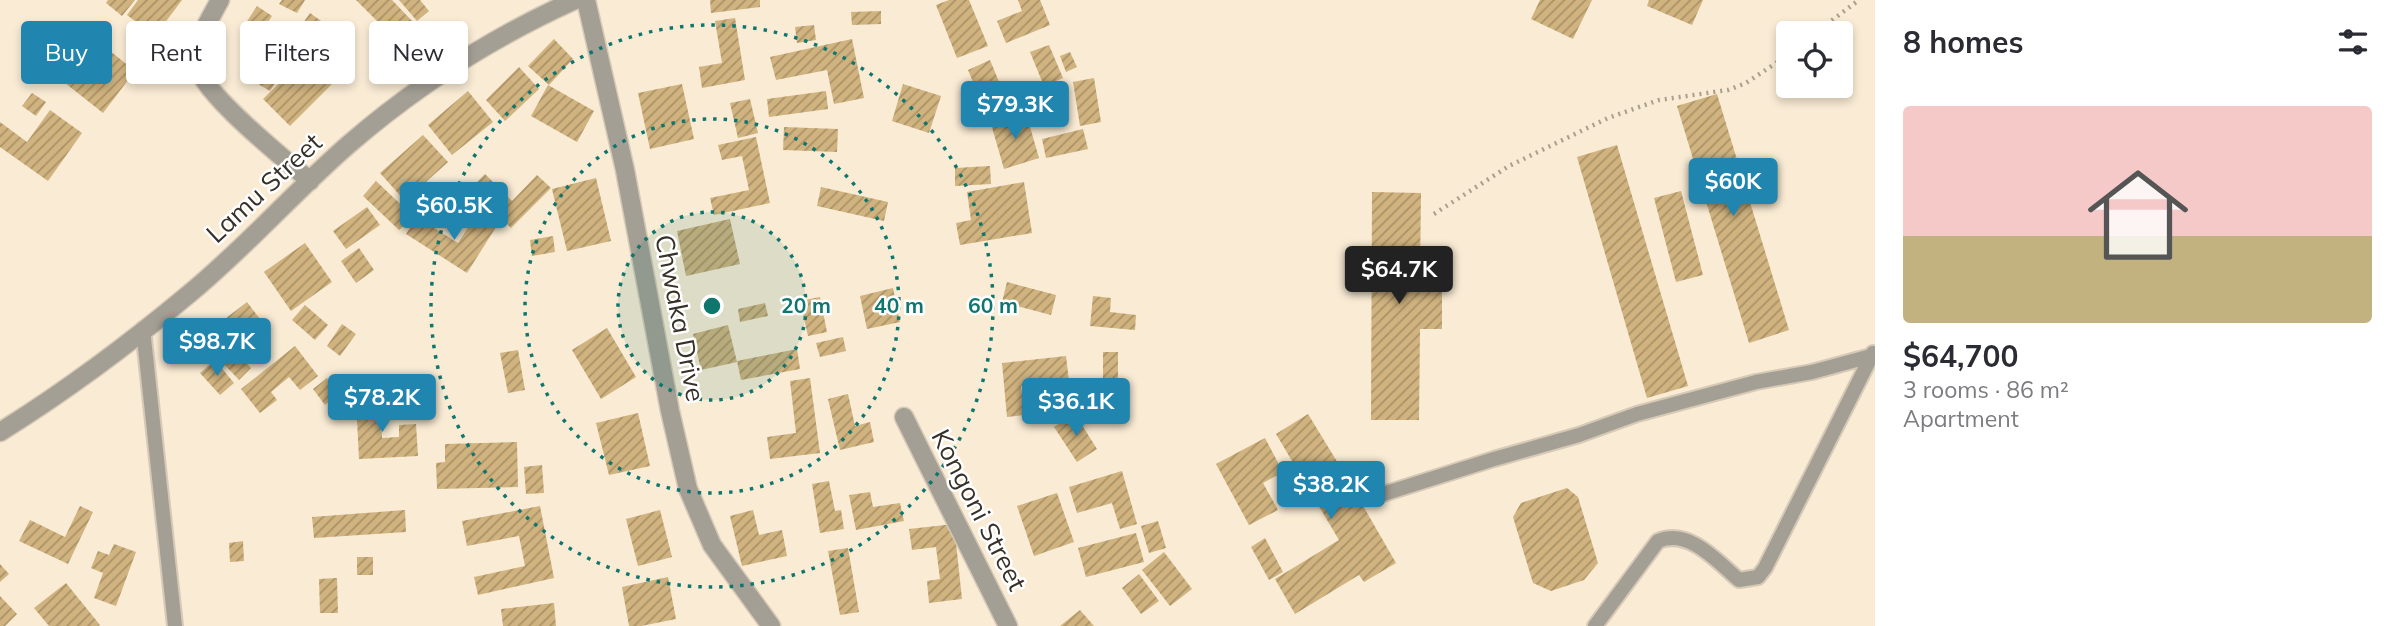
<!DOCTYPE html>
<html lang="en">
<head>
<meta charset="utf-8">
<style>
  body { margin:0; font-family:Mulish,sans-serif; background:#f2f2f3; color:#2b2b33; height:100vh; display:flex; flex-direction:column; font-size:26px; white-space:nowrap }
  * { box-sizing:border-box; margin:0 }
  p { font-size:23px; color:#7c7c81 }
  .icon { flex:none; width:38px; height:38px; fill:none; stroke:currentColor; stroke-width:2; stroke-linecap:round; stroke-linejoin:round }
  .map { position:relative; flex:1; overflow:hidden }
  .drawer { display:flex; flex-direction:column; background:#fff; width:525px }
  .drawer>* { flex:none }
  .guide { position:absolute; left:21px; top:21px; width:665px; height:63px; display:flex; gap:14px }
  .controls { position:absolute; left:1776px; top:21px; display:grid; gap:14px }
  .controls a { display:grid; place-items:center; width:77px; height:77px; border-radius:7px; background:#fff; box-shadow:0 4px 10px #0003; font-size:35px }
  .price { position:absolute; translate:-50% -60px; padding:0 16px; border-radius:7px; background:#2085af; color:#fff; font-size:23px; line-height:46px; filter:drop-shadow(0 2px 4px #0008) }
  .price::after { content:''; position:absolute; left:50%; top:42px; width:21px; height:16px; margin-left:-10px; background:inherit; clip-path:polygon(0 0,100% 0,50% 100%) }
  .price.active { background:#222; color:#fff }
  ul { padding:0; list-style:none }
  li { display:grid; align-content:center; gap:14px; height:371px; padding:0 28px }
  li+li { border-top:2px solid #e1e1e2 }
  li span { display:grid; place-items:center; height:217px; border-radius:7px; color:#555 }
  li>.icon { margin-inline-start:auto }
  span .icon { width:126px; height:126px; fill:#fffc; stroke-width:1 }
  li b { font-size:30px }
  h2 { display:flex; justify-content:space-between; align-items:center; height:84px; padding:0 28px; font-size:30px }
  .tag { padding:0 24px; border-radius:7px; background:#fff; box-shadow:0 4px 10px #0003; font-size:24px; line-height:63px }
  .tag.active { background:#2085af; color:#fff }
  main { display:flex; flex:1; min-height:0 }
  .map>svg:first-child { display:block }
</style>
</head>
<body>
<main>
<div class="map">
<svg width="1875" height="626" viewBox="0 0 1875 626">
  <defs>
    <pattern id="building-hatch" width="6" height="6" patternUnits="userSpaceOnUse" patternTransform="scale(1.75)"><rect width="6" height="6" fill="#d0b37f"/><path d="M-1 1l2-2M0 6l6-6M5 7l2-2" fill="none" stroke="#aa9268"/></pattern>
  </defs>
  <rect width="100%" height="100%" fill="#f9ebd4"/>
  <path fill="url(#building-hatch)" d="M 108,0 L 135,0 L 122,16 L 106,3 Z
    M 138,0 L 182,0 L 155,36 L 127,15 Z
    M 282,0 L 305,0 L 297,13 L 279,4 Z
    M 356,0 L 392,0 L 413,22 L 396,40 Z
    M 399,0 L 420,0 L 429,11 L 417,21 Z
    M 710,0 L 760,0 L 760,7 L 711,13 Z
    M 949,0 L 969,0 L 988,46 L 957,58 L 936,5 Z
    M 1018,0 L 1040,0 L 1050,25 L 1006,43 L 997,21 L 1022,11 Z
    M 1540,0 L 1592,0 L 1573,39 L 1531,19 Z
    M 1649,0 L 1703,0 L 1692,25 L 1647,6 Z
    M 257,6 L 272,16 L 259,36 L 244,26 Z
    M 881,11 L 881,24 L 852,25 L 851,12 Z
    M 310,13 L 331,28 L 322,41 L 301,26 Z
    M 735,18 L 745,80 L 702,88 L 699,67 L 722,63 L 715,21 Z
    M 74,22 L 135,71 L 103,113 L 41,64 Z
    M 814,25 L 816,40 L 797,43 L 795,27 Z
    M 554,39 L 573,59 L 549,85 L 528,66 Z
    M 852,39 L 864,98 L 834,104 L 827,70 L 776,80 L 770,57 Z
    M 1049,45 L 1063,78 L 1044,86 L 1030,52 Z
    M 314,49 L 340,76 L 290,126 L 263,99 Z
    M 1070,52 L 1077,67 L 1066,72 L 1060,56 Z
    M 990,60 L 1012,113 L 990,122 L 968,70 Z
    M 270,65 L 282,73 L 270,91 L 258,84 Z
    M 519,67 L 539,89 L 505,121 L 486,100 Z
    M 1094,78 L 1101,122 L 1080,126 L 1073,82 Z
    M 682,84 L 694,139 L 650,149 L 638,93 Z
    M 903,84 L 941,96 L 929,133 L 892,121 Z
    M 548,85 L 594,111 L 577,142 L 531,116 Z
    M 468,91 L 493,122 L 452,155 L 428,125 Z
    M 826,91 L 828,109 L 769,117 L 767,99 Z
    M 32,93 L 46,102 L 36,116 L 22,106 Z
    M 1717,94 L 1789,330 L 1749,343 L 1677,106 Z
    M 750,99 L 758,133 L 738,138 L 730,103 Z
    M 1038,102 L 1046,103 L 1046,115 L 1037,115 Z
    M 50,110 L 82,133 L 48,181 L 0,147 L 0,122 L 27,142 Z
    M 1026,113 L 1039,158 L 1004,169 L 991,124 Z
    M 784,127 L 838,129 L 837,152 L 783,150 Z
    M 1083,129 L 1088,149 L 1046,158 L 1042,139 Z
    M 423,135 L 448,162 L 405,201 L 380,173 Z
    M 756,137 L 770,203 L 714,215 L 710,198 L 749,190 L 742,156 L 722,160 L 718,145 Z
    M 1617,145 L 1688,386 L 1647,398 L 1577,157 Z
    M 990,166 L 991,184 L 955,186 L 955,168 Z
    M 485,174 L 512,201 L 537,175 L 551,188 L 511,228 L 471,188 Z
    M 596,178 L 611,241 L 567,251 L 552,189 Z
    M 376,181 L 413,216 L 399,230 L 363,196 Z
    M 1024,182 L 1032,233 L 960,245 L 956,223 L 971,220 L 967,192 Z
    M 821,187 L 888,202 L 884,221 L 817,206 Z
    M 1681,191 L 1703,275 L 1676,282 L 1654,198 Z
    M 1372,192 L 1421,193 L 1420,274 L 1442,274 L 1442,329 L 1420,329 L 1419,420 L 1371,420 Z
    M 367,207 L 380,225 L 346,249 L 333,231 Z
    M 476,215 L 496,227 L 467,273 L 406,234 L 417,217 L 458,243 Z
    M 730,219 L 740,264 L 686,276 L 677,231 Z
    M 553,236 L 555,252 L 532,256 L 530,240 Z
    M 305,243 L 332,282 L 291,311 L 264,272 Z
    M 359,248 L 374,270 L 356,283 L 341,261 Z
    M 1007,282 L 1056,295 L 1051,315 L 1002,302 Z
    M 893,288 L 900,322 L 867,329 L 860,296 Z
    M 1093,296 L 1111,298 L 1110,312 L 1136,315 L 1135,330 L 1090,326 Z
    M 820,297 L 827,332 L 808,336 L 800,301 Z
    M 247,302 L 260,319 L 230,342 L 217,325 Z
    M 765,303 L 768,316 L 740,322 L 738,309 Z
    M 305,305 L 328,325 L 315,340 L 292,320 Z
    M 342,324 L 356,334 L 340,356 L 327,346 Z
    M 728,325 L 737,362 L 701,370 L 693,334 Z
    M 607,328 L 636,377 L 601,399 L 572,350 Z
    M 216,330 L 251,368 L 239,380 L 203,342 Z
    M 843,337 L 846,351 L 820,357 L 816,343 Z
    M 295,346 L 318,376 L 300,390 L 289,377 L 271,392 L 277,400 L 260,413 L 241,389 Z
    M 797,349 L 800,369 L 741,380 L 737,361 Z
    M 518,350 L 525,390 L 508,393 L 500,353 Z
    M 1103,352 L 1118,352 L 1118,407 L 1061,407 L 1061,389 L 1103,389 Z
    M 1066,356 L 1069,381 L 1021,386 L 1024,415 L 1007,417 L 1002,363 Z
    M 215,360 L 234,383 L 220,395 L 200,373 Z
    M 327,378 L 339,393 L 325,405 L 313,389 Z
    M 810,378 L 820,453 L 770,459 L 767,437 L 796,433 L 790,381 Z
    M 848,394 L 855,426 L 870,422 L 874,442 L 840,450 L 828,399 Z
    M 380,398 L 382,438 L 399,437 L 399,425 L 416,424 L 418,456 L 359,459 L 356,400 Z
    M 638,413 L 650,466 L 609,475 L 596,423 Z
    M 1075,414 L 1097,449 L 1077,462 L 1054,427 Z
    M 1308,414 L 1344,473 L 1353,467 L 1372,498 L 1362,504 L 1396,563 L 1364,582 L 1359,575 L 1295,614 L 1275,579 L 1339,540 L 1276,434 Z
    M 1265,438 L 1283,472 L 1263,483 L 1278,510 L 1249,525 L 1216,464 Z
    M 517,442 L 518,487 L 437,489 L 436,463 L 445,462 L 445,444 Z
    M 542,465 L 544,493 L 526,494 L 524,467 Z
    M 1122,471 L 1137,524 L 1120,529 L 1112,503 L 1077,513 L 1069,487 Z
    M 829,481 L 835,511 L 841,510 L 844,529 L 820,533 L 812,484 Z
    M 1567,488 L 1578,497 L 1598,563 L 1584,580 L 1551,591 L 1533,583 L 1513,517 L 1521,503 Z
    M 870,492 L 873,507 L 900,503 L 904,521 L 856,530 L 849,495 Z
    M 1057,493 L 1074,542 L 1034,556 L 1017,506 Z
    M 80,506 L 93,512 L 68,564 L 19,541 L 30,520 L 65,537 Z
    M 540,506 L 554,578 L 478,595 L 474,577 L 525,566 L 519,536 L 467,546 L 462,521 Z
    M 405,510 L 406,532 L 314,538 L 312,517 Z
    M 660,510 L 672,557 L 638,566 L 626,519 Z
    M 753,510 L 759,535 L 782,530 L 787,556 L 742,566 L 730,516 Z
    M 1158,521 L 1166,548 L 1149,553 L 1141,526 Z
    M 954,524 L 962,599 L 929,603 L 927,581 L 940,579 L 936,547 L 912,550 L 909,529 Z
    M 1136,533 L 1144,562 L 1086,577 L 1078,548 Z
    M 1265,538 L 1283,572 L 1269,580 L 1251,547 Z
    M 243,541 L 244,561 L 230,562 L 229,543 Z
    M 114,544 L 136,552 L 116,606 L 94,598 L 103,573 L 91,568 L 98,551 L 109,555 Z
    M 848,548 L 859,612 L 840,615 L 828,551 Z
    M 1164,552 L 1192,589 L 1170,606 L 1142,570 Z
    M 357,557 L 373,557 L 373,575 L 357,575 Z
    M 0,564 L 9,574 L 0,582 Z
    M 1139,574 L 1159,601 L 1141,614 L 1122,588 Z
    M 668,577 L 676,619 L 641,626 L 629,626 L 622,587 Z
    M 337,578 L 338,613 L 320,613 L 319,579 Z
    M 66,583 L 100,625 L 98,626 L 49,626 L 34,608 Z
    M 0,596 L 17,614 L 5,626 L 0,626 Z
    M 554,603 L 556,626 L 503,626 L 501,609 Z
    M 1080,610 L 1094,626 L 1060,626 Z"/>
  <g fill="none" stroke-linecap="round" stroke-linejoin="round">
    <g stroke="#d6c9b5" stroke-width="18">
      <path id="service" d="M 143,329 L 175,626
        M 1380,495 L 1494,459 L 1579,435 L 1637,414 L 1756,382 L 1812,372 L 1871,356
        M 1595,626 L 1658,541 C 1689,528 1717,561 1739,580 L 1758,577 L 1765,568 L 1873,353"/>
    </g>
    <g stroke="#d6c9b5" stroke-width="21">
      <path id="minor" d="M 220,0 C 212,15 194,44 195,60 C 197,90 286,160 310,181
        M 586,0 L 625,170 L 670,411 L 688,489 L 712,545 L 771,626
        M 904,417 L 1008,626
        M 0,432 C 66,391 129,344 189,294 C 245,248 293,193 348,145 C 416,86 493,37 575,0"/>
    </g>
    <path stroke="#aa9f8e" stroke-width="4.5" stroke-dasharray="2 5" stroke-linecap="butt" d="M 1815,33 L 1859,0
      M 1434,214 L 1509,166 L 1608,118 L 1659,100 L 1728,90 L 1746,83 L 1788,55"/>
    <use href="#service" stroke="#a49f95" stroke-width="14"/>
    <use href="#minor" stroke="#a49f95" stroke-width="18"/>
  </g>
  <circle cx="712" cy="306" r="94" fill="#0f766e" fill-opacity=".12"/>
  <g fill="none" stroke="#0f766e" stroke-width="3.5" stroke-dasharray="3.5 7">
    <circle cx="712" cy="306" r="94"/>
    <circle cx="712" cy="306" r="187"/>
    <circle cx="712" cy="306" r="281"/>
  </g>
  <g text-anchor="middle" stroke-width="5" stroke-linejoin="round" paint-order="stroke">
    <g font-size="26" fill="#363027" stroke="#fff">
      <text transform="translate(264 188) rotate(-43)" y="9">Lamu Street</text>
      <text transform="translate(680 318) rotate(79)" y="9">Chwaka Drive</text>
      <text transform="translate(979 510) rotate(63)" y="9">Kongoni Street</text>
    </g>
  </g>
  <circle cx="712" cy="306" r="10" fill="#0f766e" stroke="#fff" stroke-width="3.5"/>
  <g font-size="21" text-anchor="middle" font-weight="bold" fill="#0f766e" stroke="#fff" stroke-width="5" stroke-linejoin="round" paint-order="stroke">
    <text x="806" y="313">20 m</text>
    <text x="899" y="313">40 m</text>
    <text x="993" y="313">60 m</text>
  </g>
</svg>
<div class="controls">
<a><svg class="icon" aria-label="locate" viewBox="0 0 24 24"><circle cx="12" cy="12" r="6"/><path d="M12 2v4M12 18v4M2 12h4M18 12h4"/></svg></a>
</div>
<b class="price" style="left:1015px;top:141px">$79.3K</b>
<b class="price" style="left:1733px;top:218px">$60K</b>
<b class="price" style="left:454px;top:242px">$60.5K</b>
<b class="price active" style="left:1399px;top:306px">$64.7K</b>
<b class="price" style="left:217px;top:378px">$98.7K</b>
<b class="price" style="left:382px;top:434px">$78.2K</b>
<b class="price" style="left:1076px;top:438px">$36.1K</b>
<b class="price" style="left:1331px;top:521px">$38.2K</b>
<div class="guide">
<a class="tag active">Buy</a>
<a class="tag">Rent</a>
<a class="tag">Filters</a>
<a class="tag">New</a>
</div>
</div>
<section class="drawer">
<h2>8 homes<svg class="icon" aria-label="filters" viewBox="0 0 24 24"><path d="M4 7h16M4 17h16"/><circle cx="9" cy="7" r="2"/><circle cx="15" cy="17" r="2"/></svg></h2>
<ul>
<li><span style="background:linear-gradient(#f6c9c9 60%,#c2b280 0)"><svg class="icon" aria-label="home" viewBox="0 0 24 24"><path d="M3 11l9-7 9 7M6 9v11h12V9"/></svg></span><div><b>$64,700</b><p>3 rooms · 86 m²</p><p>Apartment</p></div></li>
</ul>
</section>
</main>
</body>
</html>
